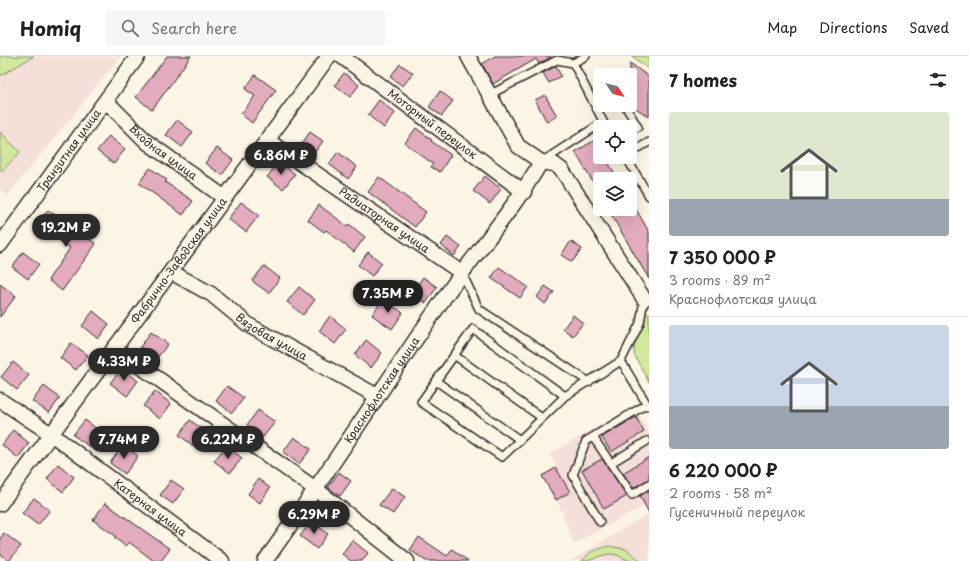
<!DOCTYPE html>
<html lang="en">
<head>
<meta charset="utf-8">
<style>
  body { margin:0; font-family:"Playpen Sans",sans-serif; background:#f6f6f6; color:#222; height:100vh; display:flex; flex-direction:column; font-size:15px; white-space:nowrap }
  * { box-sizing:border-box; margin:0 }
  p { font-size:13px; color:#767676 }
  .icon { flex:none; width:22px; height:22px; fill:none; stroke:currentColor; stroke-width:2; stroke-linecap:round; stroke-linejoin:round }
  .map { position:relative; flex:1; overflow:hidden }
  .sheet { display:flex; flex-direction:column; background:#fff; width:320px }
  .sheet>* { flex:none }
  .needle { width:26px; rotate:126deg }
  .fabs { position:absolute; left:593px; top:12px; display:grid; gap:8px }
  .fabs a { display:grid; place-items:center; width:44px; height:44px; border-radius:4px; background:#fff; box-shadow:0 4px 16px #0002; font-size:20px }
  .price { position:absolute; translate:-50% -34px; padding:0 9px; border-radius:14px; background:#2b2b2b; color:#fff; font-size:13px; line-height:26px; filter:drop-shadow(0 1px 2px #0008) }
  .price::after { content:''; position:absolute; left:50%; top:24px; width:12px; height:9px; margin-left:-6px; background:inherit; clip-path:polygon(0 0,100% 0,50% 100%) }
  .price.on { background:#222; color:#fff }
  ul { padding:0; list-style:none }
  li { display:grid; align-content:center; gap:8px; height:212px; padding:0 20px }
  li+li { border-top:1px solid #e0e0e0 }
  li span { display:grid; place-items:center; height:124px; border-radius:4px; color:#555 }
  li>.icon { margin-inline-start:auto }
  span .icon { width:72px; height:72px; fill:#fffc; stroke-width:1 }
  li b { font-size:17px }
  h2 { display:flex; justify-content:space-between; align-items:center; height:48px; padding:0 20px; font-size:17px }
  header { display:flex; align-items:center; gap:24px; box-sizing:border-box; height:56px; padding:0 20px; background:#fff; border-bottom:1px solid #e0e0e0 }
  header strong { font-size:19px }
  nav { display:flex; gap:22px; margin-inline-start:auto; font-size:14px }
  .search { width:280px; height:36px; background:#f6f6f6; display:flex; align-items:center; gap:10px; box-sizing:border-box; padding:0 14px; border-radius:4px; color:#767676; font-size:15px }
  main { display:flex; flex:1; min-height:0 }
  .map>svg:first-child { display:block }
</style>
</head>
<body>
<header>
<strong>Homiq</strong>
<div class="search"><svg class="icon" aria-label="search" viewBox="0 0 24 24"><circle cx="10" cy="10" r="6"/><path d="M15 15l6 6"/></svg>Search here</div>
<nav><a>Map</a><a>Directions</a><a>Saved</a></nav>
</header>
<main>
<div class="map">
<svg width="649" height="505" viewBox="0 0 649 505">
  <rect width="100%" height="100%" fill="#fcf5e5"/>
  <filter id="ink" filterUnits="userSpaceOnUse"><feTurbulence type="fractalNoise" baseFrequency=".025" numOctaves="2"/><feDisplacementMap in="SourceGraphic" scale="8" xChannelSelector="R" yChannelSelector="G"/><feConvolveMatrix kernelMatrix="1 2 1 2 8 2 1 2 1" color-interpolation-filters="sRGB"/></filter>
  <g filter="url(#ink)">
    <path fill="#f4dfd9" d="M 0,0 L 121,0 L 7,140 L 0,133 Z
      M 634,350 L 649,377 L 649,447 L 574,488 L 559,449 L 541,419 L 557,410 L 549,398 Z
      M 649,457 L 649,505 L 570,505 Z"/>
    <path fill="#d1e89d" stroke="#7e8a64" d="M 0,0 L 34,0 L 0,20 Z
      M 632,0 L 649,0 L 649,14 Z
      M 0,76 L 20,96 L 1,116 L 0,115 Z
      M 649,257 L 649,326 L 634,299 L 636,264 Z
      M 608,490 L 626,493 L 641,505 C 638,505 634,505 631,505 C 623,503 619,498 610,498 C 598,499 595,505 582,505 L 591,496 Z"/>
    <path fill="#e3abbe" stroke="#2b2b2b" d="M 167,0 L 191,0 L 152,54 L 136,41 Z
      M 495,0 L 550,0 L 551,1 L 539,8 L 536,3 L 493,28 L 482,8 Z
      M 630,7 L 649,21 L 649,61 L 630,48 Z
      M 400,8 L 413,17 L 403,30 L 390,21 Z
      M 556,10 L 561,20 L 549,27 L 543,17 Z
      M 344,17 L 359,29 L 350,41 L 335,29 Z
      M 255,19 L 276,34 L 252,67 L 241,58 L 255,40 L 245,33 Z
      M 440,35 L 453,45 L 442,60 L 429,51 Z
      M 545,39 L 557,60 L 547,66 L 535,44 Z
      M 379,44 L 395,57 L 384,72 L 368,59 Z
      M 177,64 L 193,76 L 182,91 L 166,79 Z
      M 416,72 L 432,84 L 431,85 L 451,99 L 440,116 L 431,111 L 433,108 L 405,87 Z
      M 310,76 L 323,85 L 310,103 L 309,94 L 301,89 Z
      M 109,80 L 125,93 L 114,108 L 97,95 Z
      M 595,84 L 600,92 L 600,101 L 605,101 L 618,123 L 600,123 L 600,138 L 575,96 Z
      M 217,92 L 233,104 L 222,119 L 205,107 Z
      M 338,96 L 357,111 L 348,123 L 329,108 Z
      M 279,106 L 295,118 L 283,133 L 267,121 Z
      M 150,112 L 167,124 L 165,126 L 193,145 L 183,159 L 139,127 Z
      M 485,120 L 501,133 L 490,148 L 473,135 Z
      M 379,121 L 426,156 L 415,171 L 368,136 Z
      M 241,146 L 259,159 L 246,176 L 228,163 Z
      M 319,149 L 347,170 L 349,168 L 365,181 L 354,196 L 326,174 L 324,176 L 308,164 Z
      M 608,153 L 636,153 L 649,176 L 649,223 Z
      M 48,154 L 96,188 L 62,235 L 48,224 L 70,192 L 37,169 Z
      M 447,181 L 461,191 L 454,200 L 441,189 Z
      M 571,185 L 582,193 L 572,206 L 561,199 Z
      M 23,196 L 39,208 L 28,223 L 12,211 Z
      M 368,196 L 382,207 L 372,220 L 358,209 Z
      M 264,210 L 280,222 L 269,237 L 252,225 Z
      M 499,211 L 528,231 L 520,242 L 491,222 Z
      M 423,221 L 437,231 L 426,247 L 412,237 Z
      M 0,228 L 16,240 L 0,261 Z
      M 545,230 L 554,236 L 545,248 L 537,241 Z
      M 299,231 L 315,244 L 303,259 L 287,246 Z
      M 383,243 L 403,257 L 392,273 L 372,259 Z
      M 93,255 L 109,268 L 98,283 L 82,270 Z
      M 573,259 L 583,267 L 573,280 L 563,273 Z
      M 330,260 L 346,273 L 335,288 L 319,275 Z
      M 151,276 L 168,288 L 156,303 L 140,291 Z
      M 366,284 L 382,297 L 371,312 L 355,299 Z
      M 71,287 L 88,299 L 76,314 L 60,302 Z
      M 13,306 L 29,319 L 17,334 L 1,321 Z
      M 122,312 L 138,325 L 127,340 L 110,327 Z
      M 44,330 L 60,342 L 49,357 L 32,345 Z
      M 227,330 L 244,342 L 232,357 L 216,345 Z
      M 155,335 L 171,348 L 160,363 L 143,350 Z
      M 258,354 L 275,366 L 263,381 L 247,369 Z
      M 636,361 L 644,376 L 611,396 L 602,381 Z
      M 85,364 L 101,376 L 90,391 L 73,379 Z
      M 190,364 L 206,376 L 195,391 L 179,379 Z
      M 13,374 L 29,387 L 18,402 L 2,389 Z
      M 294,381 L 311,393 L 299,408 L 283,396 Z
      M 123,389 L 138,400 L 125,418 L 110,407 Z
      M 226,390 L 242,402 L 230,417 L 214,405 Z
      M 649,401 L 649,423 L 633,432 L 623,417 Z
      M 602,403 L 627,440 L 604,453 L 582,414 Z
      M 58,408 L 74,421 L 63,436 L 47,423 Z
      M 556,412 L 570,436 L 556,444 L 542,420 Z
      M 339,416 L 351,425 L 340,440 L 328,431 Z
      M 258,423 L 270,432 L 260,447 L 248,438 Z
      M 171,424 L 184,433 L 173,448 L 160,439 Z
      M 392,432 L 405,441 L 393,458 L 379,449 Z
      M 649,434 L 649,457 L 640,440 Z
      M 34,442 L 50,454 L 38,469 L 22,457 Z
      M 105,447 L 170,493 L 161,505 L 154,505 L 129,486 L 125,490 L 115,482 L 116,480 L 93,464 Z
      M 312,465 L 328,478 L 317,493 L 300,480 Z
      M 4,477 L 21,490 L 9,505 L 0,498 L 0,483 Z
      M 419,481 L 447,500 L 452,493 L 468,505 L 426,505 L 410,494 Z
      M 352,484 L 368,497 L 362,505 L 351,505 L 342,498 Z"/>
    <g fill="none" stroke-linecap="round" stroke-linejoin="round">
      <g stroke="#2b2b2b" stroke-width="10">
        <path id="service" d="M 573,7 L 606,71
          M 489,39 L 557,4 L 573,7 L 586,0
          M 627,53 L 638,71 L 630,75
          M 630,97 L 649,86
          M 626,101 L 649,140
          M 543,105 L 603,66
          M 462,217 L 479,253 L 589,326
          M 644,243 L 640,267 L 621,305 L 648,350
          M 454,299 L 542,362
          M 436,325 L 520,384
          M 565,340 L 473,273 L 421,346 L 502,401 L 565,340 L 621,305
          M 593,381 L 632,439 L 649,428
          M 611,407 L 647,385
          M 600,466 L 573,419 L 586,385 L 647,348"/>
      </g>
      <g stroke="#2b2b2b" stroke-width="17">
        <g id="minor">
          <path id="s1" d="M 341,0 L 524,136"/>
          <path d="M 468,0 L 518,90 L 541,106 L 554,108 L 562,114 L 644,243"/>
          <path id="s2" d="M 106,45 L 147,86 L 225,142"/>
          <path id="s3" d="M 267,84 L 462,217"/>
          <path id="s4" d="M 0,189 L 138,0"/>
          <path id="s5" d="M 171,216 L 211,238 L 250,270 L 377,340"/>
          <path d="M 114,292 L 317,434 L 407,505"/>
          <path id="s6" d="M 0,344 L 51,378 L 222,505"/>
          <path id="s7" d="M 0,448 L 329,0"/>
          <path id="s8" d="M 265,505 C 327,419 384,329 444,242 C 476,196 513,154 541,106"/>
        </g>
      </g>
      <use href="#service" stroke="#fcf5e5" stroke-width="7"/>
      <use href="#minor" stroke="#fcf5e5" stroke-width="14"/>
    </g>
  </g>
  <g text-anchor="middle" stroke-width="3" stroke-linejoin="round" paint-order="stroke">
    <g font-size="11" fill="#2b2b2b" stroke="#fcf5e5">
      <text dy="4" stroke="none"><textPath href="#s1" startOffset="114">Моторный переулок</textPath></text>
      <text dy="4" stroke="none"><textPath href="#s4" startOffset="117">Транзитная улица</textPath></text>
      <text dy="4" stroke="none"><textPath href="#s2" startOffset="77">Входная улица</textPath></text>
      <text dy="4" stroke="none"><textPath href="#s3" startOffset="142">Радиаторная улица</textPath></text>
      <text dy="4" stroke="none"><textPath href="#s7" startOffset="302">Фабрично-Заводская улица</textPath></text>
      <text dy="4" stroke="none"><textPath href="#s5" startOffset="120">Вязовая улица</textPath></text>
      <text dy="4" stroke="none"><textPath href="#s8" startOffset="207">Краснофлотская улица</textPath></text>
      <text dy="4" stroke="none"><textPath href="#s6" startOffset="185">Катерная улица</textPath></text>
    </g>
  </g>
</svg>
<div class="fabs">
<a><svg class="needle" viewBox="-14 -14 28 28"><path d="M0-13l5 13h-10z" fill="#e53935"/><path d="M0 13l5-13h-10z" fill="#767676"/></svg></a>
<a><svg class="icon" aria-label="locate" viewBox="0 0 24 24"><circle cx="12" cy="12" r="6"/><path d="M12 2v4M12 18v4M2 12h4M18 12h4"/></svg></a>
<a><svg class="icon" aria-label="layers" viewBox="0 0 24 24"><path d="M12 4l9 5-9 5-9-5zM3 14l9 5 9-5"/></svg></a>
</div>
<b class="price" style="left:281px;top:120px">6.86M ₽</b>
<b class="price" style="left:66px;top:192px">19.2M ₽</b>
<b class="price on" style="left:388px;top:258px">7.35M ₽</b>
<b class="price" style="left:124px;top:326px">4.33M ₽</b>
<b class="price" style="left:124px;top:404px">7.74M ₽</b>
<b class="price" style="left:228px;top:404px">6.22M ₽</b>
<b class="price" style="left:314px;top:479px">6.29M ₽</b>
</div>
<section class="sheet">
<h2>7 homes<svg class="icon" aria-label="filters" viewBox="0 0 24 24"><path d="M4 7h16M4 17h16"/><circle cx="9" cy="7" r="2"/><circle cx="15" cy="17" r="2"/></svg></h2>
<ul>
<li><span style="background:linear-gradient(#dfe7d0 70%,#9aa5b1 0)"><svg class="icon" aria-label="home" viewBox="0 0 24 24"><path d="M3 11l9-7 9 7M6 9v11h12V9"/></svg></span><div><b>7 350 000 ₽</b><p>3 rooms · 89 m²</p><p>Краснофлотская улица</p></div></li>
<li><span style="background:linear-gradient(#c9d6e8 65%,#9aa5b1 0)"><svg class="icon" aria-label="home" viewBox="0 0 24 24"><path d="M3 11l9-7 9 7M6 9v11h12V9"/></svg></span><div><b>6 220 000 ₽</b><p>2 rooms · 58 m²</p><p>Гусеничный переулок</p></div></li>
</ul>
</section>
</main>
</body>
</html>
